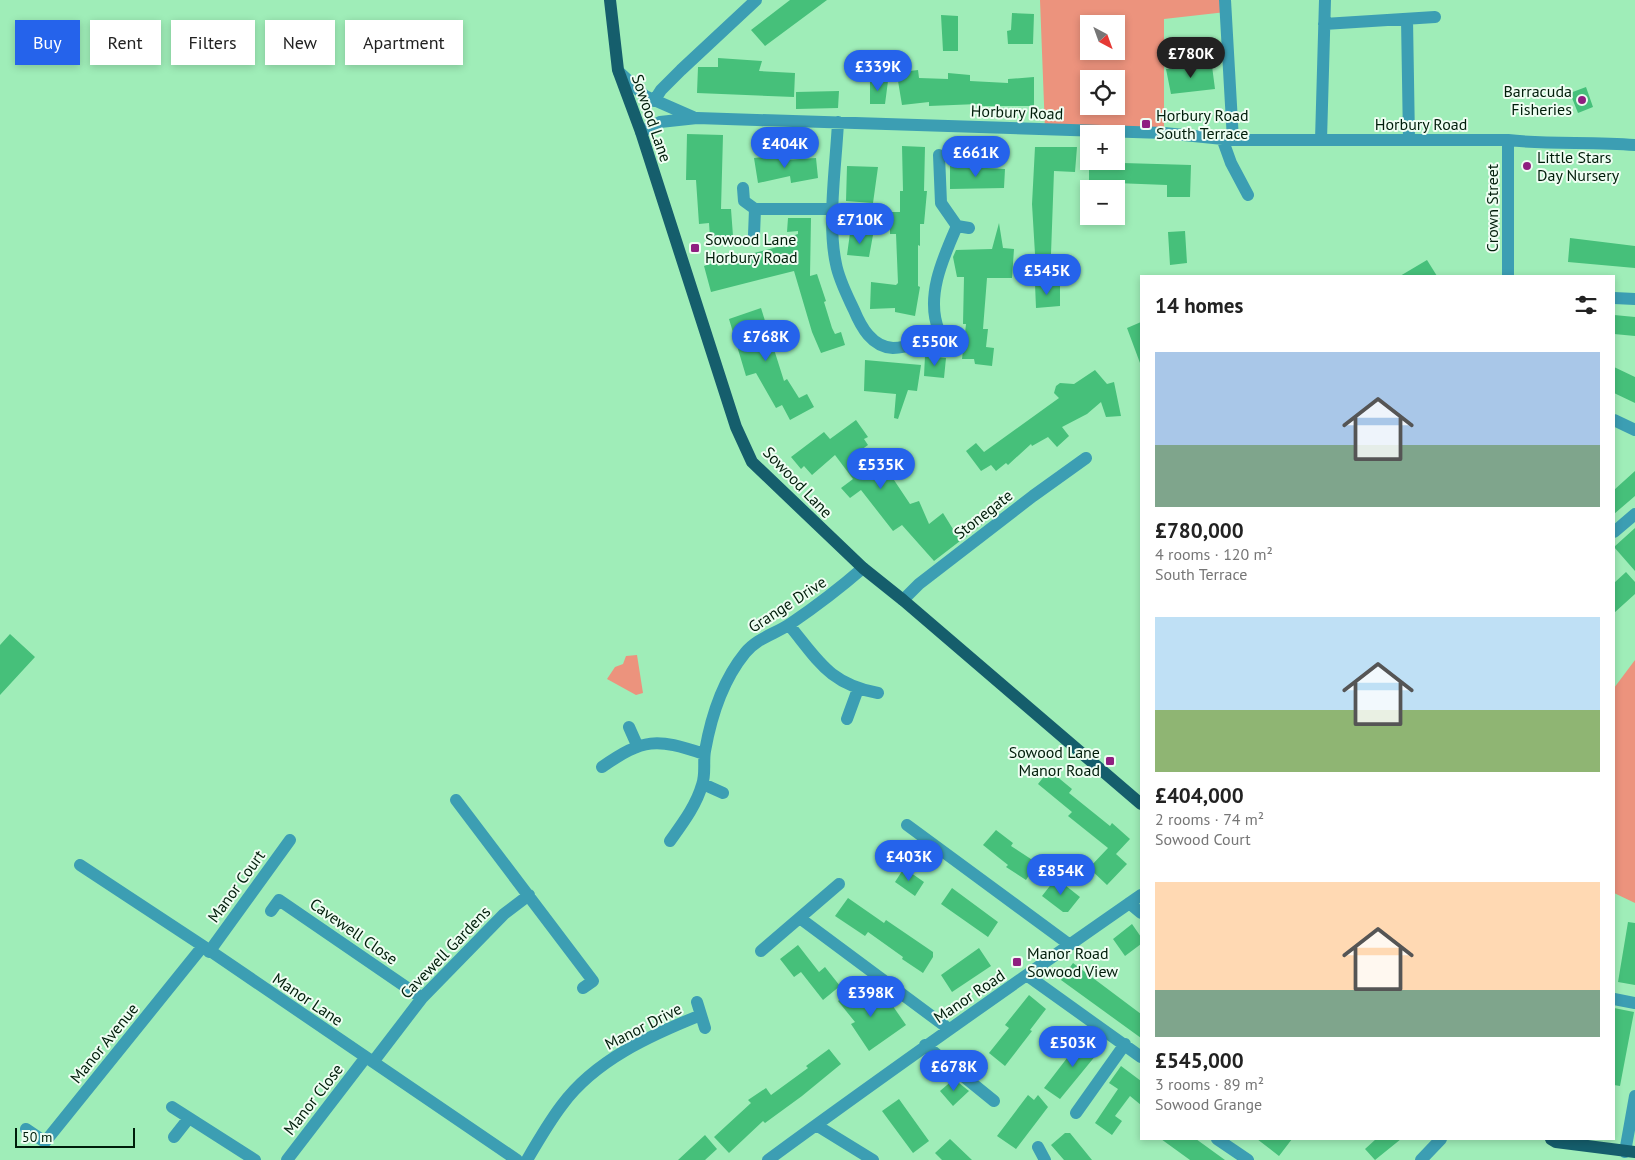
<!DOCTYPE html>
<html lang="en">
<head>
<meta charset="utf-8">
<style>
  body { margin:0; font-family:"PT Sans",sans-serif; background:#f6f6f6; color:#222; height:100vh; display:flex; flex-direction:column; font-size:19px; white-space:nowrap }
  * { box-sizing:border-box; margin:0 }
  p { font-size:16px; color:#767676 }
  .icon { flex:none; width:28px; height:28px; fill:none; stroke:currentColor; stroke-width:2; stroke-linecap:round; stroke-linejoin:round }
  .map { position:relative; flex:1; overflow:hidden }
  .details { position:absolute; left:1140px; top:275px; width:475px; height:865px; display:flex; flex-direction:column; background:#fff; border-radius:0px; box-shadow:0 2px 8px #0003 }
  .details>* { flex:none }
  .hud { position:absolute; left:15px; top:20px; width:475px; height:45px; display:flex; gap:10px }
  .needle { width:32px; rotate:139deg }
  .fabs { position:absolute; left:1080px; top:15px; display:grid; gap:10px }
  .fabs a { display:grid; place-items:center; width:45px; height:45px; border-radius:0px; background:#fff; box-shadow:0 2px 8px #0003; font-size:25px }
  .scale { position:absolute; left:15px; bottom:12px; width:120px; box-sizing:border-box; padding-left:5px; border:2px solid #001d0a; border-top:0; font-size:14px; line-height:18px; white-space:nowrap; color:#001d0a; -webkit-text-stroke:4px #eefdf2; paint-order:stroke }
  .price { position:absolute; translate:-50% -42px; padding:0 11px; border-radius:18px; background:#2563eb; color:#fff; font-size:16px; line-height:32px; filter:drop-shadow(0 1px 2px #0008) }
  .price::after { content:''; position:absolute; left:50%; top:30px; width:15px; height:11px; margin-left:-8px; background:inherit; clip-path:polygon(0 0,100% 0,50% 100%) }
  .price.on { background:#222; color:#fff }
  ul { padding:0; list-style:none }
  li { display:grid; align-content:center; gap:10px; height:265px; padding:0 15px }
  li span { display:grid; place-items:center; height:155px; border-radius:0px; color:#555 }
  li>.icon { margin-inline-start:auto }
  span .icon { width:90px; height:90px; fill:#fffc; stroke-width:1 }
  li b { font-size:21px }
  h2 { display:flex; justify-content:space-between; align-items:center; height:60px; padding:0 15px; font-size:21px }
  .tag { padding:0 18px; border-radius:0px; background:#fff; box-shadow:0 2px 8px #0003; font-size:18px; line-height:45px }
  .tag.on { background:#2563eb; color:#fff }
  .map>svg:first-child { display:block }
</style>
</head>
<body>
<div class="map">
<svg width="1635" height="1160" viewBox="0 0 1635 1160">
  <rect width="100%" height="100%" fill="#9fedb8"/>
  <path fill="#ec937d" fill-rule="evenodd" d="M 1040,0 L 1225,0 L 1226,12 L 1164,19 L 1164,133 L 1045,130 ZM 1089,24 L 1116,24 L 1116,51 L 1089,51 ZM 1089,79 L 1116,79 L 1116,106 L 1089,106 Z
    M 637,655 L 643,693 L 636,695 L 607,679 L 615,667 L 623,664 L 626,656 Z
    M 1635,660 L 1635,903 L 1614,893 L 1614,688 Z"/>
  <path fill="#46c07a" d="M 790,0 L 827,0 L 765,46 L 751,30 Z
    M 1012,13 L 1034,14 L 1033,44 L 1008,44 L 1007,31 L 1011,30 Z
    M 941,15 L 958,16 L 958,51 L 943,51 Z
    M 718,58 L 762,61 L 759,71 L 795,73 L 794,97 L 697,93 L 698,67 L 718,67 Z
    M 1212,66 L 1215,89 L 1171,94 L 1166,69 Z
    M 918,70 L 919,78 L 948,79 L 948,73 L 970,75 L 970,81 L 1008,83 L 1008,79 L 1034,77 L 1034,106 L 978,106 L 978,104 L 929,106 L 929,102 L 902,105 L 898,81 L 901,81 L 901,72 Z
    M 888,81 L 885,104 L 870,104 L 870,82 Z
    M 1586,87 L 1593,107 L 1578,113 L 1570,93 Z
    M 839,91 L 838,108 L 796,109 L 796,92 Z
    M 687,134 L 723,135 L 721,209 L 731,209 L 733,236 L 710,238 L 709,223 L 699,224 L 696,180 L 686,180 Z
    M 902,146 L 925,147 L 924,191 L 927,191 L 924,224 L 920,224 L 920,246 L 918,245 L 918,286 L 920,287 L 915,316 L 895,312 L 895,308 L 870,309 L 871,282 L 896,285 L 898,283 L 896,234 L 890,234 L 890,212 L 900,212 L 900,191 L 903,191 Z
    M 1035,147 L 1077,147 L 1075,172 L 1054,171 L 1051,254 L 1035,254 L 1032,204 Z
    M 783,155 L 784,160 L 816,158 L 818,178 L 791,183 L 790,176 L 758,183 L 754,158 Z
    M 1089,162 L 1191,165 L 1190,197 L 1167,197 L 1167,185 L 1089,182 Z
    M 847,166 L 878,167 L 873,203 L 846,201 Z
    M 950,166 L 1005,169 L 1004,188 L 950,189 Z
    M 788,218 L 811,218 L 810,276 L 817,274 L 826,301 L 824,302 L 832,328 L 835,334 L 841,332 L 845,345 L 821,353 L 812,332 L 794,271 L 711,292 L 704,266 L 716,262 L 718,266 L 756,257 L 754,253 L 785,245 L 786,238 L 798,234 L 798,231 L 787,232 Z
    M 999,223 L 1003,248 L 1014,249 L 1012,278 L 987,278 L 983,329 L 988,329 L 986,347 L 994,348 L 992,366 L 975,364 L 974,359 L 962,359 L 966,324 L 963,324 L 964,277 L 957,277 L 953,257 L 956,250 L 992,249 Z
    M 1185,231 L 1187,263 L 1170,265 L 1168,232 Z
    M 850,233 L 873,235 L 869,257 L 847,255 Z
    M 1570,238 L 1635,246 L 1635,268 L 1568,262 Z
    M 1427,260 L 1437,276 L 1400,276 Z
    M 1035,284 L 1060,286 L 1060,306 L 1036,308 Z
    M 761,308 L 784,381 L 787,379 L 799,398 L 807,394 L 814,407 L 790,420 L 782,405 L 776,408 L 756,373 L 746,376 L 729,319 Z
    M 1614,315 L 1635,317 L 1635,336 L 1614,334 Z
    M 1141,322 L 1141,363 L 1140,363 L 1127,328 Z
    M 925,356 L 946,358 L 944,378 L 924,376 Z
    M 865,360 L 921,365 L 917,391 L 908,390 L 898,419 L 894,418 L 896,394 L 864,391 Z
    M 1614,367 L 1635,377 L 1635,403 L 1614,393 Z
    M 1095,370 L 1107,384 L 1114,382 L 1121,416 L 1106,417 L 1101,402 L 1087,414 L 1062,427 L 1069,436 L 1057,447 L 1048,437 L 1032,446 L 1031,444 L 1008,465 L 1006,463 L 996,471 L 991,465 L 981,471 L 966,451 L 976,443 L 984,452 L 1059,398 L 1054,393 L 1056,386 L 1060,383 L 1074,384 Z
    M 856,420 L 868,437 L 864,439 L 868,445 L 861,450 L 877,470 L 884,465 L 910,504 L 919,501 L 929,524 L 943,513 L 956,534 L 978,516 L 983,524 L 961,541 L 958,537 L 960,541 L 934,561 L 902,525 L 893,531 L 861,490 L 850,498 L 841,488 L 853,479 L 835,455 L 812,475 L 804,466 L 801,469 L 791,457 L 824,432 L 830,439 Z
    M 1635,471 L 1635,496 L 1614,514 L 1614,490 Z
    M 1635,528 L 1635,571 L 1614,547 Z
    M 1626,572 L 1635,582 L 1635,594 L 1614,613 L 1614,583 Z
    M 10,634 L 35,657 L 0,695 L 0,645 Z
    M 1049,770 L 1072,789 L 1069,793 L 1110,826 L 1112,823 L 1130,839 L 1116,854 L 1127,864 L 1107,885 L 1089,868 L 1108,848 L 1068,816 L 1072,812 L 1038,784 Z
    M 996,830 L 1013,843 L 1011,846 L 1037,863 L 1026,880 L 1006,867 L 1008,865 L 983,845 Z
    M 904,868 L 924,882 L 915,896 L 895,882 Z
    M 1056,878 L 1080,897 L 1068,912 L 1063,912 L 1042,896 Z
    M 952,888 L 998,922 L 988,937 L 941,904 Z
    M 848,898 L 884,923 L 886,920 L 933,952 L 933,957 L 923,973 L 902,959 L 903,957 L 868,932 L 865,936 L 835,916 Z
    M 1628,922 L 1635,923 L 1635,985 L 1618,982 Z
    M 1132,924 L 1141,937 L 1141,944 L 1125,956 L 1113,939 Z
    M 798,945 L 819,972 L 825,967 L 840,986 L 823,1000 L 801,972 L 794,977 L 780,959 Z
    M 979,948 L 991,966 L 952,992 L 941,975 Z
    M 1073,963 L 1141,1014 L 1141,1038 L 1061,980 Z
    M 856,986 L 874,1008 L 888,999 L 906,1025 L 869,1051 L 851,1024 L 855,1022 L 838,1001 Z
    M 1029,995 L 1046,1009 L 1030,1030 L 1032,1031 L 1005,1066 L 989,1053 L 1009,1028 L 1005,1025 Z
    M 1614,1008 L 1634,1012 L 1620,1086 L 1614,1085 Z
    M 1084,1036 L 1101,1049 L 1060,1099 L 1044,1088 Z
    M 829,1049 L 841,1064 L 802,1096 L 765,1123 L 763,1121 L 729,1153 L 714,1137 L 751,1103 L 748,1100 L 766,1088 L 771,1095 L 808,1068 L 806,1066 Z
    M 971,1054 L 988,1068 L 979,1079 L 962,1065 Z
    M 1121,1066 L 1141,1081 L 1141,1105 L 1130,1096 L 1115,1116 L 1122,1121 L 1112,1135 L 1095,1123 L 1118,1089 L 1109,1083 Z
    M 954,1079 L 969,1091 L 953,1106 L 940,1091 Z
    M 1028,1095 L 1034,1100 L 1038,1095 L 1048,1107 L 1016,1149 L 997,1136 Z
    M 899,1099 L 929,1141 L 913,1153 L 882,1111 Z
    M 1065,1133 L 1070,1133 L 1092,1160 L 1064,1160 L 1051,1145 Z
    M 705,1135 L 717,1149 L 705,1160 L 678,1160 Z
    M 950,1139 L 972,1160 L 942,1160 L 935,1153 Z
    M 1161,1139 L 1196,1139 L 1225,1160 L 1190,1160 Z
    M 1257,1139 L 1292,1139 L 1279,1156 Z
    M 1376,1139 L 1401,1139 L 1375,1160 L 1365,1149 Z"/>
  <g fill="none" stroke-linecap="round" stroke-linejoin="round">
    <path stroke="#3c9eb3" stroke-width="12" d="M 1225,0 L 1233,140
      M 1407,19 L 1409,140
      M 1324,24 L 1435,17
      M 619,72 L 645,96 L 693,117
      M 654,101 L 661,90 L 681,70 L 756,0
      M 838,122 C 836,165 827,223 836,264 C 839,280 847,295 854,310 C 861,327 872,347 893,348 C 909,348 925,339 939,331 C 925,297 943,258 957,226
      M 641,132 L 660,122 L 697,118 L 1164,133 L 1233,140 L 1508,140 C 1550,145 1592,141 1635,145
      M 1222,138 L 1231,163 L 1248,195
      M 1321,140 L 1325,0
      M 1508,140 L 1508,276
      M 939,155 L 941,203 L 957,226 L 969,228
      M 743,188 L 744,201 L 755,209
      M 754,235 L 755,209 L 834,209
      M 1614,298 L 1635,299
      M 1614,420 L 1635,430
      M 1614,532 L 1635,514
      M 903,600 L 919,584 L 1033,496 L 1086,458
      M 789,625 C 818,660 829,684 878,693
      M 847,719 L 858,689
      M 629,727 L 637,745
      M 602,767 C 644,738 656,738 704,754
      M 703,784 L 723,793
      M 456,800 L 593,981 L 583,988
      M 907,825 L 1070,945
      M 670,841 C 682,824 696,806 702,785 C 706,774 703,762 705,751 C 711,717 723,680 745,653 C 757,638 775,634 790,624 C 815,607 840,588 863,568
      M 80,865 L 203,946 L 517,1160
      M 1129,903 L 1141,913
      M 271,911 L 279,900 L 422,998
      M 801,919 L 949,1029
      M 761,951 L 839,884
      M 209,952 L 290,840
      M 1028,976 L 1141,1057
      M 1614,999 L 1635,1003
      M 697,1002 L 705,1028
      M 925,1045 L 994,1101
      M 373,1062 L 422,998 L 504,914 L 529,895
      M 172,1107 L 255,1160
      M 1076,1113 L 1125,1044
      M 816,1125 L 873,1160
      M 26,1129 L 45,1142 L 203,946
      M 174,1137 L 189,1118
      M 1217,1139 L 1248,1160
      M 1038,1147 L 1045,1160
      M 1625,1152 L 1635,1096
      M 287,1160 L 366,1057
      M 527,1160 C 538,1141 549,1122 562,1105 C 595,1060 651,1035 701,1015
      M 768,1160 C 891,1070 1016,982 1141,895
      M 1421,1160 L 1441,1139"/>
    <path stroke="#155e6c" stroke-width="12" d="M 610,0 L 618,70 L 641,132 L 736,427 L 752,462 L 863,568 L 903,600 L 1141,804
      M 1551,1139 L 1556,1142 L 1635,1152"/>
  </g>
  <g fill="#8f1f80" stroke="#eefdf2" stroke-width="2">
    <circle cx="1582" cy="100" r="5"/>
    <rect x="1141" y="119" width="10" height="10" rx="2.5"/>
    <circle cx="1527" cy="166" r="5"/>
    <rect x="690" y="243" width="10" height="10" rx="2.5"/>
    <rect x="1105" y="756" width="10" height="10" rx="2.5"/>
    <rect x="1012" y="957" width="10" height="10" rx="2.5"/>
  </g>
  <g text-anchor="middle" stroke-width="4" stroke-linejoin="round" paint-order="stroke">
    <g font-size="16" fill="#001d0a" stroke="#eefdf2" text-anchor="start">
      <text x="1572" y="97" text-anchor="end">Barracuda<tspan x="1572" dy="18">Fisheries</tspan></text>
      <text x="1156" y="121">Horbury Road<tspan x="1156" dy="18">South Terrace</tspan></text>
      <text x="1537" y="163">Little Stars<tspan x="1537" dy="18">Day Nursery</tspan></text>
      <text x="705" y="245">Sowood Lane<tspan x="705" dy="18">Horbury Road</tspan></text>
      <text x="1100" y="758" text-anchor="end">Sowood Lane<tspan x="1100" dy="18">Manor Road</tspan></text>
      <text x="1027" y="959">Manor Road<tspan x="1027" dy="18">Sowood View</tspan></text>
    </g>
    <g font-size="16" fill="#001d0a" stroke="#eefdf2">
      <text transform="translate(1017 112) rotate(2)" y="6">Horbury Road</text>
      <text transform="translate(652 118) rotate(71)" y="6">Sowood Lane</text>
      <text x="1421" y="130">Horbury Road</text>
      <text transform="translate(1492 208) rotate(-90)" y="6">Crown Street</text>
      <text transform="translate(798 482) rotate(46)" y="6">Sowood Lane</text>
      <text transform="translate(983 514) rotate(-38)" y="6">Stonegate</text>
      <text transform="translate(787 604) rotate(-33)" y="6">Grange Drive</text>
      <text transform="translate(236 886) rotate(-54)" y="6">Manor Court</text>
      <text transform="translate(354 931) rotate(35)" y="6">Cavewell Close</text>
      <text transform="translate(445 952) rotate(-46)" y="6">Cavewell Gardens</text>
      <text transform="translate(969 996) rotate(-34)" y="6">Manor Road</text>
      <text transform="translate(308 999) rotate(34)" y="6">Manor Lane</text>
      <text transform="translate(643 1026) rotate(-27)" y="6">Manor Drive</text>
      <text transform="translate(104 1043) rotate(-51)" y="6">Manor Avenue</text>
      <text transform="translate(313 1099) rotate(-52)" y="6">Manor Close</text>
    </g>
  </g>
</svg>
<div class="fabs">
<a><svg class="needle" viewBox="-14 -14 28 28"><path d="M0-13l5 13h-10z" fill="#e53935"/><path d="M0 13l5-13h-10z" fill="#767676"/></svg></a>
<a><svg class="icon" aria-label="locate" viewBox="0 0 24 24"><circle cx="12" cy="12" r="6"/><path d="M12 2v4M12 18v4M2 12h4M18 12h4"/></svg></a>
<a>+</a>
<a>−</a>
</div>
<div class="scale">50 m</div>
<b class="price on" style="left:1191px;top:79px">£780K</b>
<b class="price" style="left:878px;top:92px">£339K</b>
<b class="price" style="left:785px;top:169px">£404K</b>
<b class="price" style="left:976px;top:178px">£661K</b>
<b class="price" style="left:860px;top:245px">£710K</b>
<b class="price" style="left:1047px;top:296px">£545K</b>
<b class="price" style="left:766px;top:362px">£768K</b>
<b class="price" style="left:935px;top:367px">£550K</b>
<b class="price" style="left:881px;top:490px">£535K</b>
<b class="price" style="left:909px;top:882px">£403K</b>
<b class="price" style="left:1061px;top:896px">£854K</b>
<b class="price" style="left:871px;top:1018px">£398K</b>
<b class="price" style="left:1073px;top:1068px">£503K</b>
<b class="price" style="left:954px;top:1092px">£678K</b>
<div class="hud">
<a class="tag on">Buy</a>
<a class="tag">Rent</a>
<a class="tag">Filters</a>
<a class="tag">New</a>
<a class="tag">Apartment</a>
</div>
<section class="details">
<h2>14 homes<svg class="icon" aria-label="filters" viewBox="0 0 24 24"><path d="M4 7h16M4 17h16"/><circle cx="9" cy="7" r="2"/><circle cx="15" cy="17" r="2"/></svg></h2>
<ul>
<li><span style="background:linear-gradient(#a9c7e8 60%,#7fa58c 0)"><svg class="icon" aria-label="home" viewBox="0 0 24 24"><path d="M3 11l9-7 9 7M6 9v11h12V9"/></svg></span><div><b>£780,000</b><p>4 rooms · 120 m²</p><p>South Terrace</p></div></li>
<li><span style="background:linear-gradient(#bfe0f5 60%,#8fb573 0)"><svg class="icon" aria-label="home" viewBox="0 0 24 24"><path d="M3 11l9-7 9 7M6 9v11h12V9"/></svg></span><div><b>£404,000</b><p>2 rooms · 74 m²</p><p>Sowood Court</p></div></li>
<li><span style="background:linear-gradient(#ffd9b3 70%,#7fa58c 0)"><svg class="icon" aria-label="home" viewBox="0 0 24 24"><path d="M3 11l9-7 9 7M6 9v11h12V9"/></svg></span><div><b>£545,000</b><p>3 rooms · 89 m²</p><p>Sowood Grange</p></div></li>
</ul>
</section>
</div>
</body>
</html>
